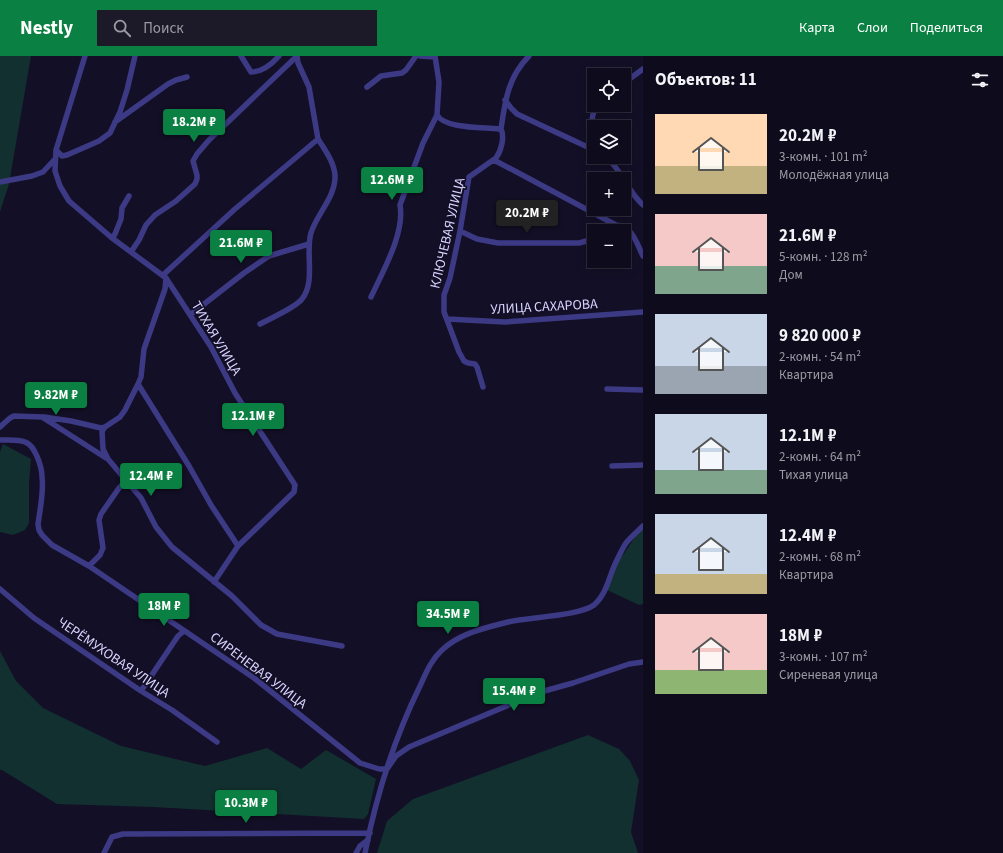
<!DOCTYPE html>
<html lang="ru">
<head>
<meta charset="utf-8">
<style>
  body { margin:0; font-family:"Source Sans 3",sans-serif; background:#1c1929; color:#f1f3f6; height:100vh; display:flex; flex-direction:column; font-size:15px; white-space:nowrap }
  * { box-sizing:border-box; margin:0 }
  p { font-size:13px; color:#9b9ba3 }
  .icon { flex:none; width:22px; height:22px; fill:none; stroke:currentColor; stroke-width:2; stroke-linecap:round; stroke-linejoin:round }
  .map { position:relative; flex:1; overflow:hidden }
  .details { display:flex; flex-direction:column; background:#0e0b1c; width:360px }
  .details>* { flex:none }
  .buttons { position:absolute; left:587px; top:12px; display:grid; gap:8px }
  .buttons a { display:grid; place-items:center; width:44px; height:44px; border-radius:0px; background:#0e0b1c; box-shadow:0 2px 10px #0003,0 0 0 1px #2e2b3b; font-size:20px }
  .price { position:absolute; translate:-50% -34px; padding:0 9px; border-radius:4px; background:#0b8043; color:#fff; font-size:13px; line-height:26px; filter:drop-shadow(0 1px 2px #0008) }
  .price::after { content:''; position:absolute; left:50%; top:24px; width:12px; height:9px; margin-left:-6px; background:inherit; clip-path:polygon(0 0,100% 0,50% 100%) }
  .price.current { background:#222; color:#fff }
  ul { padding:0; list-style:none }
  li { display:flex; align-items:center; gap:12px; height:100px; padding:0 12px }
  li span { display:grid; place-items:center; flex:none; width:112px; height:80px; border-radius:0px; color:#555 }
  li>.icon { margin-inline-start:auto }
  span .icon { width:48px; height:48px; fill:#fffc; stroke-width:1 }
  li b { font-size:17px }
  h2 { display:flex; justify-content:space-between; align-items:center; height:48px; padding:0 12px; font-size:17px }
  header { display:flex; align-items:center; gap:24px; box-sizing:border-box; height:56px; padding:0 20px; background:#0b8043; color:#fff }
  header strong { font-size:19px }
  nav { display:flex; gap:22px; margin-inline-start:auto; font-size:14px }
  .search { width:280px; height:36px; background:#1c1929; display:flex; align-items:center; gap:10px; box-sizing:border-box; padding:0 14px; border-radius:0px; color:#9b9ba3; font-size:15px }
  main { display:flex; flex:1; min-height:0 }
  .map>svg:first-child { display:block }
</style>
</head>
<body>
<header>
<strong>Nestly</strong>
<div class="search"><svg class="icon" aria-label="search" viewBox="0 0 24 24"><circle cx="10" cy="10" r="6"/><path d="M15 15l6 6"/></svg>Поиск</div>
<nav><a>Карта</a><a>Слои</a><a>Поделиться</a></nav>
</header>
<main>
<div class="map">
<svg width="643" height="797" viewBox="0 0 643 797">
  <rect width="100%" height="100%" fill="#130f26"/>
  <path fill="#12302f" d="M 0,0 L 31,0 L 9,128 L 0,156 Z
    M 3,388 L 31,403 L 29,427 L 29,467 L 25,474 L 13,479 L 0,476 L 0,396 Z
    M 643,472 L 643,548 L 639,549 L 607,534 L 617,508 L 633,484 Z
    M 0,595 L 16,625 L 43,652 L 121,690 L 205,710 L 267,692 L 301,713 L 326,694 L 376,723 L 368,758 L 364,763 L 153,751 L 57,748 L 2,714 L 0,714 Z
    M 588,679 L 619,693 L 630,705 L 639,724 L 631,776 L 638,797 L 377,797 L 387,765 L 413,743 Z"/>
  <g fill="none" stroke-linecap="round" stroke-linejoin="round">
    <path stroke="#3d3a85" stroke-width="5.5" d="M 85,0 L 56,94 L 55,115 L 60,130 L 69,145 L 112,182 L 166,222 L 211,291 L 235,337 L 295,429 L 294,436 L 238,490 L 214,526
      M 241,0 L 251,16 C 262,16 272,8 279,0
      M 420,0 L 435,1
      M 435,0 L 439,26 L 437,59 C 445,73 484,71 499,73 L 501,73 C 505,81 501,95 496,102 L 469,121 L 460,175 L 450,222 L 444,239 L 444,256 L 459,296 L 464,305 L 468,307 L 475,308 L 477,311 L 483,331
      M 624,27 L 643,13
      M 367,31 L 381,20 L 402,17 L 406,14 L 416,0
      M 505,44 L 511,52 L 517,58 L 594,94
      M 115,66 L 168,28 L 176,24 L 187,21
      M 501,73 C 505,45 508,21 529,0
      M 594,78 C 592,67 590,59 598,49
      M 56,94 L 62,100 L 67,99 L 99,85 L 110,77 L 120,56 L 127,34 L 135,0
      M 606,101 C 623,115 627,135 643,149
      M 494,104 L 616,169 C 633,171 636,186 643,200
      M 0,126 L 32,120 L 43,116 L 55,103
      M 460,175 L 477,183 L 498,187 L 579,187 L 594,183
      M 604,175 L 616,169
      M 112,182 L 115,178 L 121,163 L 122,152 L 129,140
      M 131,196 L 139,184 L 146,169 L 155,159 L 176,145 L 195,128 L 197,123 L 197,119 L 193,105 L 197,98 L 209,84 L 297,0
      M 163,219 L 235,153 L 318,83 L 309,31 L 298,7 L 297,0
      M 166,222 L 165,233 L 144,293 L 141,321 L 138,328 L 125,354 L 120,361 L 105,371 L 102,375 L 103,393 L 108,403 L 141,442 L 156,471 L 172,491 L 232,540 L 261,569 L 277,578 L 342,590
      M 371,241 C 383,215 405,177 400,149 L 423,87 L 437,59
      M 190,259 L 244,217 L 269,200 L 309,188
      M 447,263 L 505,266 L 643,256
      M 260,268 C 271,262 295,252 302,243 C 316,226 305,196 311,177 C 317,157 336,141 335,119 C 334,106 325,94 318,83
      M 138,328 L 189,410 L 211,449 L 238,490
      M 607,333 L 643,334
      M 44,361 L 71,365 L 101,372 L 105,371
      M 0,371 L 10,362 L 14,360 L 42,361 L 106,402
      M 0,384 C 8,384 18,383 25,386 C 35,389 42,411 42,421 C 44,436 40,453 38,468 L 39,474 L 42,479 L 52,489 L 89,510 L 254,622 L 360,707 L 379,713 L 387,713 L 396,700 L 409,691 L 537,637 L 573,627 L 629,608 L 643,606
      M 612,410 L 643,409
      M 89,510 L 100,499 L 103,492 L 99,464 L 101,458 L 119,432 L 126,425
      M 0,533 L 34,562 L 141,635 L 172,654 L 217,686
      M 141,635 L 178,580 L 184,575 L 187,576
      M 104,797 L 112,781 L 123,778 L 370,777
      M 356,797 L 360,790 L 368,784
      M 365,797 C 376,741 395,681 420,630 C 426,617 431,604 442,594 C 460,577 485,572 508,566 C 529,561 579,560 594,549 C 607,538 609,520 616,506 C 619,500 622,493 626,487 C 631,481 638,475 643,470"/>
  </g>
  <g text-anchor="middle" stroke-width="3.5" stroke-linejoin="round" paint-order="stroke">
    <g font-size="14" fill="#d9d4ff" stroke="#130f26">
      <text transform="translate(447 177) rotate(-77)" y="5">КЛЮЧЕВАЯ УЛИЦА</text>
      <text transform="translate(544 250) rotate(-3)" y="5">УЛИЦА САХАРОВА</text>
      <text transform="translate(217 282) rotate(59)" y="5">ТИХАЯ УЛИЦА</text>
      <text transform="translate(114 601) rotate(34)" y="5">ЧЕРЁМУХОВАЯ УЛИЦА</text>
      <text transform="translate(259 614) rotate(37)" y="5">СИРЕНЕВАЯ УЛИЦА</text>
    </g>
  </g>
</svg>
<div class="buttons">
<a><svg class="icon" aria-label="locate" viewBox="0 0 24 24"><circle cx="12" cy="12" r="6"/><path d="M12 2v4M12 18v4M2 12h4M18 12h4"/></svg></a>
<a><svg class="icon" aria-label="layers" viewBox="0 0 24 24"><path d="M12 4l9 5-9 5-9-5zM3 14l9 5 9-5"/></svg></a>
<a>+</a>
<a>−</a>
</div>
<b class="price" style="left:194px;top:87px">18.2M ₽</b>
<b class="price" style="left:392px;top:145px">12.6M ₽</b>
<b class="price current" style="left:527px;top:178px">20.2M ₽</b>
<b class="price" style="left:241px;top:208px">21.6M ₽</b>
<b class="price" style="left:56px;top:360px">9.82M ₽</b>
<b class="price" style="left:253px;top:381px">12.1M ₽</b>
<b class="price" style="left:151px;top:441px">12.4M ₽</b>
<b class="price" style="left:164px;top:571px">18M ₽</b>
<b class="price" style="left:448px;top:579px">34.5M ₽</b>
<b class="price" style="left:514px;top:656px">15.4M ₽</b>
<b class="price" style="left:246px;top:768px">10.3M ₽</b>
</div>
<section class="details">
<h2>Объектов: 11<svg class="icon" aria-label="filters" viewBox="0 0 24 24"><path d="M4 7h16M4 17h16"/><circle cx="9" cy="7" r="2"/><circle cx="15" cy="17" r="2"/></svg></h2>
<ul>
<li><span style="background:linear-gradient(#ffd9b3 65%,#c2b280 0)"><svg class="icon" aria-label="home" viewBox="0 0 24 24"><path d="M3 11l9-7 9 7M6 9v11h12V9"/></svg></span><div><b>20.2M ₽</b><p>3-комн. · 101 m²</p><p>Молодёжная улица</p></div></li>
<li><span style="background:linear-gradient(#f6c9c9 65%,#7fa58c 0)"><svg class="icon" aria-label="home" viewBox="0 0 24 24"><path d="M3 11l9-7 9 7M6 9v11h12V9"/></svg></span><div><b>21.6M ₽</b><p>5-комн. · 128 m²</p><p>Дом</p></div></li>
<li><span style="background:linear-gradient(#c9d6e8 65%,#9aa5b1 0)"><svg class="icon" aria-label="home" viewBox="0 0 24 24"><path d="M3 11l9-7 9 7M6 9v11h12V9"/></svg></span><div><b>9 820 000 ₽</b><p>2-комн. · 54 m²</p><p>Квартира</p></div></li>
<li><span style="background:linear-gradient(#c9d6e8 70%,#7fa58c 0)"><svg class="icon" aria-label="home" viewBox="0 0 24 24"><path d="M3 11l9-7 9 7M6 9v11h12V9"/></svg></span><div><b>12.1M ₽</b><p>2-комн. · 64 m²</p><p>Тихая улица</p></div></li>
<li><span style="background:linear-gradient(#c9d6e8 75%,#c2b280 0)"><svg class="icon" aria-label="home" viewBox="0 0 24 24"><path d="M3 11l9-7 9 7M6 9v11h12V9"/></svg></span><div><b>12.4M ₽</b><p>2-комн. · 68 m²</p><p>Квартира</p></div></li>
<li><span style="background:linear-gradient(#f6c9c9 70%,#8fb573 0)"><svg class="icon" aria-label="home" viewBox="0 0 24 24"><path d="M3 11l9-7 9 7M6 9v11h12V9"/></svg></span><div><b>18M ₽</b><p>3-комн. · 107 m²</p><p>Сиреневая улица</p></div></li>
</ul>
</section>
</main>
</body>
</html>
